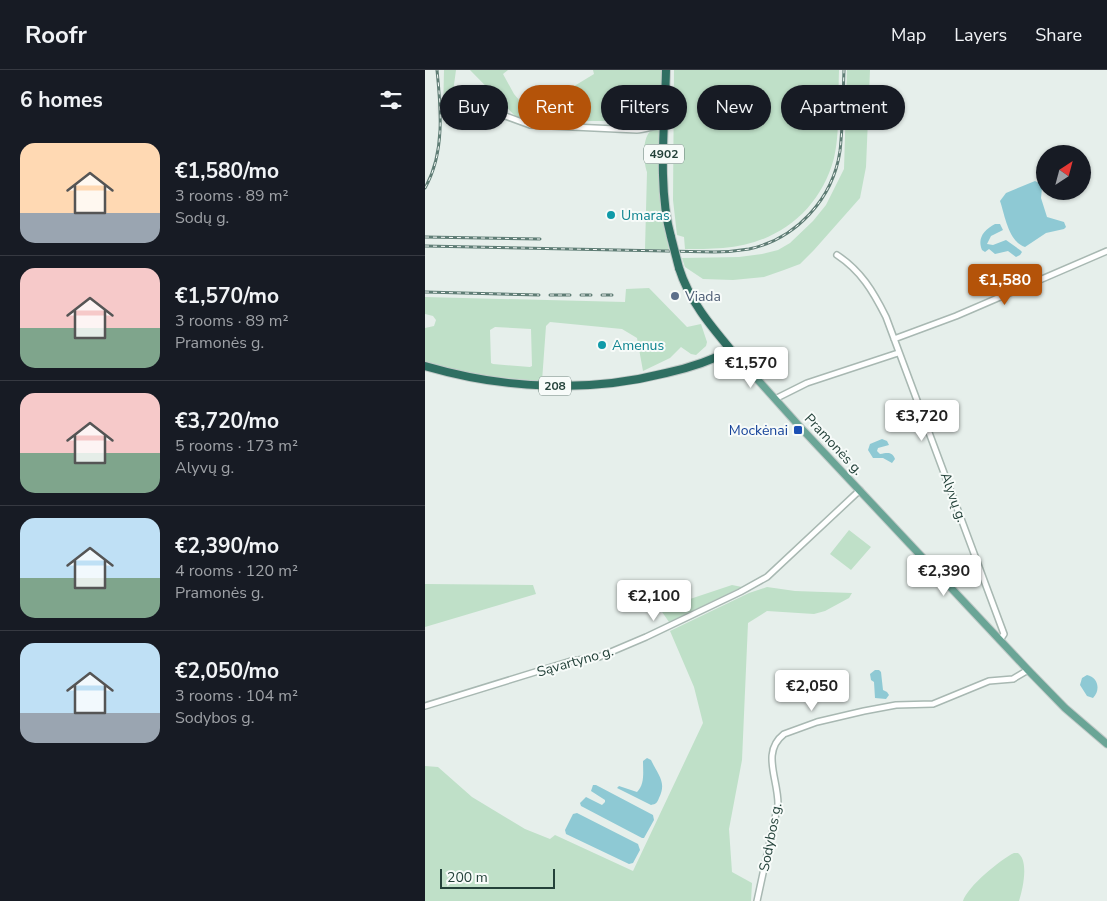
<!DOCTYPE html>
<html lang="en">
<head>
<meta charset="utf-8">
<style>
  body { margin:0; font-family:"Nunito Sans",sans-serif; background:#242831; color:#f1f3f6; height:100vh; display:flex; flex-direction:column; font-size:19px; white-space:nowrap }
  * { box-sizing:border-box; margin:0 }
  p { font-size:16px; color:#9ea1a6 }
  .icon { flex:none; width:28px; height:28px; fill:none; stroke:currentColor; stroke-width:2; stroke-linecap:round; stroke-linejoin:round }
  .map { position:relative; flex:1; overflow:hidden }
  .sheet { display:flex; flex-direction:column; background:#171b24; width:425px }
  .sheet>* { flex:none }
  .guide { position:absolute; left:15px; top:15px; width:475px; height:45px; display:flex; gap:10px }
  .needle { width:32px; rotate:36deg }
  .buttons { position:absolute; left:611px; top:75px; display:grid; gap:10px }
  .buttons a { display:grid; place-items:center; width:55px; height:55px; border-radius:50%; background:#171b24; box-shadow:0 1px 4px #0004; font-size:25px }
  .scale { position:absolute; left:15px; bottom:12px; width:115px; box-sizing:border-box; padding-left:5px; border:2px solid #24423a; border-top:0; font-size:14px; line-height:18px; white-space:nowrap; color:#24423a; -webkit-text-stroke:4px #f7fbf9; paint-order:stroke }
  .price { position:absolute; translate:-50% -42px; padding:0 11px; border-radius:5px; background:#fff; color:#222; font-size:16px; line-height:32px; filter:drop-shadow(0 1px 2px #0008) }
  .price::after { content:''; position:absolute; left:50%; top:30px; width:15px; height:11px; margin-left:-8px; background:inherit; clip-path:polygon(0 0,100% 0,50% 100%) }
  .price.selected { background:#b45309; color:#fff }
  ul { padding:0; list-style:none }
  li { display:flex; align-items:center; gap:15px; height:125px; padding:0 20px }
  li+li { border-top:1px solid #363941 }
  li span { display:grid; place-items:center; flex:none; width:140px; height:100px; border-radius:15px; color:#555 }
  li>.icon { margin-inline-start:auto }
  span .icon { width:60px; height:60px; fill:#fffc; stroke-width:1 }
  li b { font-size:21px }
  h2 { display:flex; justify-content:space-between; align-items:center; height:60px; padding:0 20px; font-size:21px }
  .chip { padding:0 18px; border-radius:22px; background:#171b24; box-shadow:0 1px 4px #0004; font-size:18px; line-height:45px }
  .chip.selected { background:#b45309; color:#fff }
  header { display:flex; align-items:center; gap:30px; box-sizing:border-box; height:70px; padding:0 25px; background:#171b24; border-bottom:1px solid #363941 }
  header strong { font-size:24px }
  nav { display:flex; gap:28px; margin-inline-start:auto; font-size:18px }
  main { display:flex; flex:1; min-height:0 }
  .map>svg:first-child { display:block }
</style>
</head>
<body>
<header>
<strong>Roofr</strong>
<nav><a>Map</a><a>Layers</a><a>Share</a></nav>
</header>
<main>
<section class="sheet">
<h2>6 homes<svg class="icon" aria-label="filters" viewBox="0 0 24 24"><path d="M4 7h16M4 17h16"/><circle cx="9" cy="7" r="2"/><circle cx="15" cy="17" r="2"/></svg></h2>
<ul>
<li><span style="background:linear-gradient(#ffd9b3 70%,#9aa5b1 0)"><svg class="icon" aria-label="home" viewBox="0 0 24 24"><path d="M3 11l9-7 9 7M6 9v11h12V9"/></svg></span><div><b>€1,580/mo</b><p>3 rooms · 89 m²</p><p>Sodų g.</p></div></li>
<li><span style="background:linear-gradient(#f6c9c9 60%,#7fa58c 0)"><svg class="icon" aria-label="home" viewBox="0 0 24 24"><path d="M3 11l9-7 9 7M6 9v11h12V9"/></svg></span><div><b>€1,570/mo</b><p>3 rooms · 89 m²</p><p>Pramonės g.</p></div></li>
<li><span style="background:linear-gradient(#f6c9c9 60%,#7fa58c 0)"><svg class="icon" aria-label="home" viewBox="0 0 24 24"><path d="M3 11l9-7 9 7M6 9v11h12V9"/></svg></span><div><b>€3,720/mo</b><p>5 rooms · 173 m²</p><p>Alyvų g.</p></div></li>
<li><span style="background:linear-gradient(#bfe0f5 60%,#7fa58c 0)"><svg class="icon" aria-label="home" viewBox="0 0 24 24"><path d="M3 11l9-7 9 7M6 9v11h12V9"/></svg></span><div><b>€2,390/mo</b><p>4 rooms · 120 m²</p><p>Pramonės g.</p></div></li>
<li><span style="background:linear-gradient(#bfe0f5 70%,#9aa5b1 0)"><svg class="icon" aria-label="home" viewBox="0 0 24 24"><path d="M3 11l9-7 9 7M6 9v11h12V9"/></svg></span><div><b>€2,050/mo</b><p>3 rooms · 104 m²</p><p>Sodybos g.</p></div></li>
</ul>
</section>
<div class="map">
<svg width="682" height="831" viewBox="0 0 682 831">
  <rect width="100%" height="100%" fill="#e6efeb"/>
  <path fill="#bfe0c8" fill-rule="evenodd" d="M 19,0 L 31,0 L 25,44 L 18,46 Z
    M 45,0 L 83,0 L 78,4 L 89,24 L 105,43 L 169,4 L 168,0 L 238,0 L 236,49 L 235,51 L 115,51 L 93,49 Z
    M 249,0 L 414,0 C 413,26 415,64 409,88 C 395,141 352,174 298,178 C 285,179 272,179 260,179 L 259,167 L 252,165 L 248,130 Z
    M 422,0 L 445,0 L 441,97 L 435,128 L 389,180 L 375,194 L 359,200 L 339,207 L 308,210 L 278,209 L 260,197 L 257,188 L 314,187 L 337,184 L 353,180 L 365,173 L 388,151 L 401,135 L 419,99 Z
    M 232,58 L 235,62 L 234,118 L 236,142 L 244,180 L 220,179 L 222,102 C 218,91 216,60 232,58 Z
    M 224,218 L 262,257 L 276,254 L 282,272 L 281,276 L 271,285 L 266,284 L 256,277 L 245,288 L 218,301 L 212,268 L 197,259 L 125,252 L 121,256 L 117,311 C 77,308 38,305 0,291 L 0,258 L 9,256 L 11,250 L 8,246 L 0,244 L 0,227 L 200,232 L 201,219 ZM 70,257 L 106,259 L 107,296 L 105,297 L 68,294 L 66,293 L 65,260 Z
    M 424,460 L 446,477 L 426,500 L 405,484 Z
    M 0,514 L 108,515 L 111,524 L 0,557 Z
    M 307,515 L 317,517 L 244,552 L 235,539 Z
    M 342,517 L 370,521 L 427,523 L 424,528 L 400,541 L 389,544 L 342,541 L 323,553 L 317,690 L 304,759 L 307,802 L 327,813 L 326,831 L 0,831 L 0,696 L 13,697 L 47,727 L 100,759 L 125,769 L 130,765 L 208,801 L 278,653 L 269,617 L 245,561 L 324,523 Z
    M 589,783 L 593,783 C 604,791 598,818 594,831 L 538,831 C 542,817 576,789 589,783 Z"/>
  <path fill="#8ec9d4" d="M 610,111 L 616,114 L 617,118 L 616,128 L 622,147 L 639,152 L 641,157 L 639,159 L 621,163 L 600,177 C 583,171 580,145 575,131 L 581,123 Z
    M 570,154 L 575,154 L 578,160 L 566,166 L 562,174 L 568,175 L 581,170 L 595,180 L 597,182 L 595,185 L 591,187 L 583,181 L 570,184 L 564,179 L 560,182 L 557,180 C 552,168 559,160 570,154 Z
    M 457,369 L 462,371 L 464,375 L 453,378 L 452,381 L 455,384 C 462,383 467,381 470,389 L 467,393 L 458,388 L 448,388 L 443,380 L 445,374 Z
    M 450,600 L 454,600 L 456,602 L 458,620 L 462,622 L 464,625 L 461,629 L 450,628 L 449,612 L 446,610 L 445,604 Z
    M 662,605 C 673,607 676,620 668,628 L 662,626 L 655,615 L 657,608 Z
    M 222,688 L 226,690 C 233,705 242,712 234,728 C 232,733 231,734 226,735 L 192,718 L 194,716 L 212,722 C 220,714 218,702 218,691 Z
    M 168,715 L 171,715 L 228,745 L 229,750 L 219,768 L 217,768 L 156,736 L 155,733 L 161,727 L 177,735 L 180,732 L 180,730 L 166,721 Z
    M 152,743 L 213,774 L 215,780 L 208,793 L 204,794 L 141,764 L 140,760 L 148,744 Z"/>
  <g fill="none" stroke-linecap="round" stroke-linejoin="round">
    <g stroke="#a8b8b2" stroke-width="8">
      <path id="minor" d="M 34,29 L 105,55 L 212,60 C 221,60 229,55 240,55
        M 412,185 C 436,201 448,221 461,247 L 579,564 L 575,570
        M 469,269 L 531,246 L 682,181
        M 350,329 L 382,313 L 473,283
        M 0,636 L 146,591 L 174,587 L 221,567 L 315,522 L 342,507 L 435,420
        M 332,831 L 353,734 C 353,708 336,682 359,664 L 392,652 L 439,641 L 471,635 L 508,634 L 564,611 L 588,609 L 603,600"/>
    </g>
    <g stroke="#c2cac8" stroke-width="9">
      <path id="major" d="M 306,280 L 376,358 L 603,600 L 640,638 L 682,674"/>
    </g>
    <g stroke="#c2cac8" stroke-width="10">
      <path id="highway" d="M 241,0 C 240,52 232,117 246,167
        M 0,296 C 79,319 162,323 241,303 C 264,298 286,291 306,280 C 285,255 264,230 254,198"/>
    </g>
    <use href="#minor" stroke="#fff" stroke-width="5"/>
    <use href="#major" stroke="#6aa596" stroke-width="7"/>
    <use href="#highway" stroke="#2f6f62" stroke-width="8"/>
    <g stroke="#5f7d75" stroke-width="3">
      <path id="rail" d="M 0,118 C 20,83 16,39 12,0
        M 0,167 L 115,169
        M 0,176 L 289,182 C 301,182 312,181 324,179 C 371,169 408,129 415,81 C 418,54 418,27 419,0
        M 0,222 L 114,225
        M 125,225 L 145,225
        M 156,225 L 166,225
        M 177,225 L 187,225"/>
    </g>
    <use href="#rail" stroke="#f7fbf9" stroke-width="1" stroke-dasharray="4" stroke-linecap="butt"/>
    <g stroke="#c2cac8" stroke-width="10" stroke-linecap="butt">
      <path id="highway-bridge" d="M 246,167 L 254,198"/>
    </g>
    <use href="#highway-bridge" stroke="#2f6f62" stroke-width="8"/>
  </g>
  <g fill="#0f9aa8" stroke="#f7fbf9" stroke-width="2">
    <circle cx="186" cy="145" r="5"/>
    <circle cx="177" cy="275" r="5"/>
  </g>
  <circle fill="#5c6f8a" stroke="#f7fbf9" stroke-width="2" cx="250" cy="226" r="5"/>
  <rect fill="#1a4fb4" stroke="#f7fbf9" stroke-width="2" x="368" y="355" width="10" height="10" rx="2.5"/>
  <g text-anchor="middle" stroke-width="4" stroke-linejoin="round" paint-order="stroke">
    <g fill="#f7fbf9" stroke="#637a73" stroke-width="1">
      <rect x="219" y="74.5" width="40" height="19" rx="4"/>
      <rect x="114" y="306.5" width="32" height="19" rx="4"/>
    </g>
    <g font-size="12" font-weight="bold" fill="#24423a">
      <text x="239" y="88">4902</text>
      <text x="130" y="320">208</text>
    </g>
    <g font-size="14" fill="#0d838f" stroke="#f7fbf9" text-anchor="start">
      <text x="196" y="150">Umaras</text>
      <text x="187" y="280">Amenus</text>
    </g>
    <g font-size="14" fill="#4e5e75" stroke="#f7fbf9" text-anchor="start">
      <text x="260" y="231">Viada</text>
    </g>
    <g font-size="14" fill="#164399" stroke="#f7fbf9" text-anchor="end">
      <text x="363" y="365">Mockėnai</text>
    </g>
    <g font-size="14" fill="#24423a" stroke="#f7fbf9">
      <text transform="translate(409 374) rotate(47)" y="5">Pramonės g.</text>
      <text transform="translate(529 427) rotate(70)" y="5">Alyvų g.</text>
      <text transform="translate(150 591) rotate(-16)" y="5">Sąvartyno g.</text>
      <text transform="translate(345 767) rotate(-79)" y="5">Sodybos g.</text>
    </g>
  </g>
</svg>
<div class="buttons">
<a><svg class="needle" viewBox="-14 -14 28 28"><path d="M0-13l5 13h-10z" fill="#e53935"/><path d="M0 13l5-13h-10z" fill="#9ea1a6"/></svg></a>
</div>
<div class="scale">200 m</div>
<b class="price selected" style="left:580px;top:236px">€1,580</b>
<b class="price" style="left:326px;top:319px">€1,570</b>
<b class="price" style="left:497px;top:372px">€3,720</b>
<b class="price" style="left:519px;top:527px">€2,390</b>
<b class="price" style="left:229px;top:552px">€2,100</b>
<b class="price" style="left:387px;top:642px">€2,050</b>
<div class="guide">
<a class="chip">Buy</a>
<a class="chip selected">Rent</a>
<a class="chip">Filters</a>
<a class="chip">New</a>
<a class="chip">Apartment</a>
</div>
</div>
</main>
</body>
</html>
